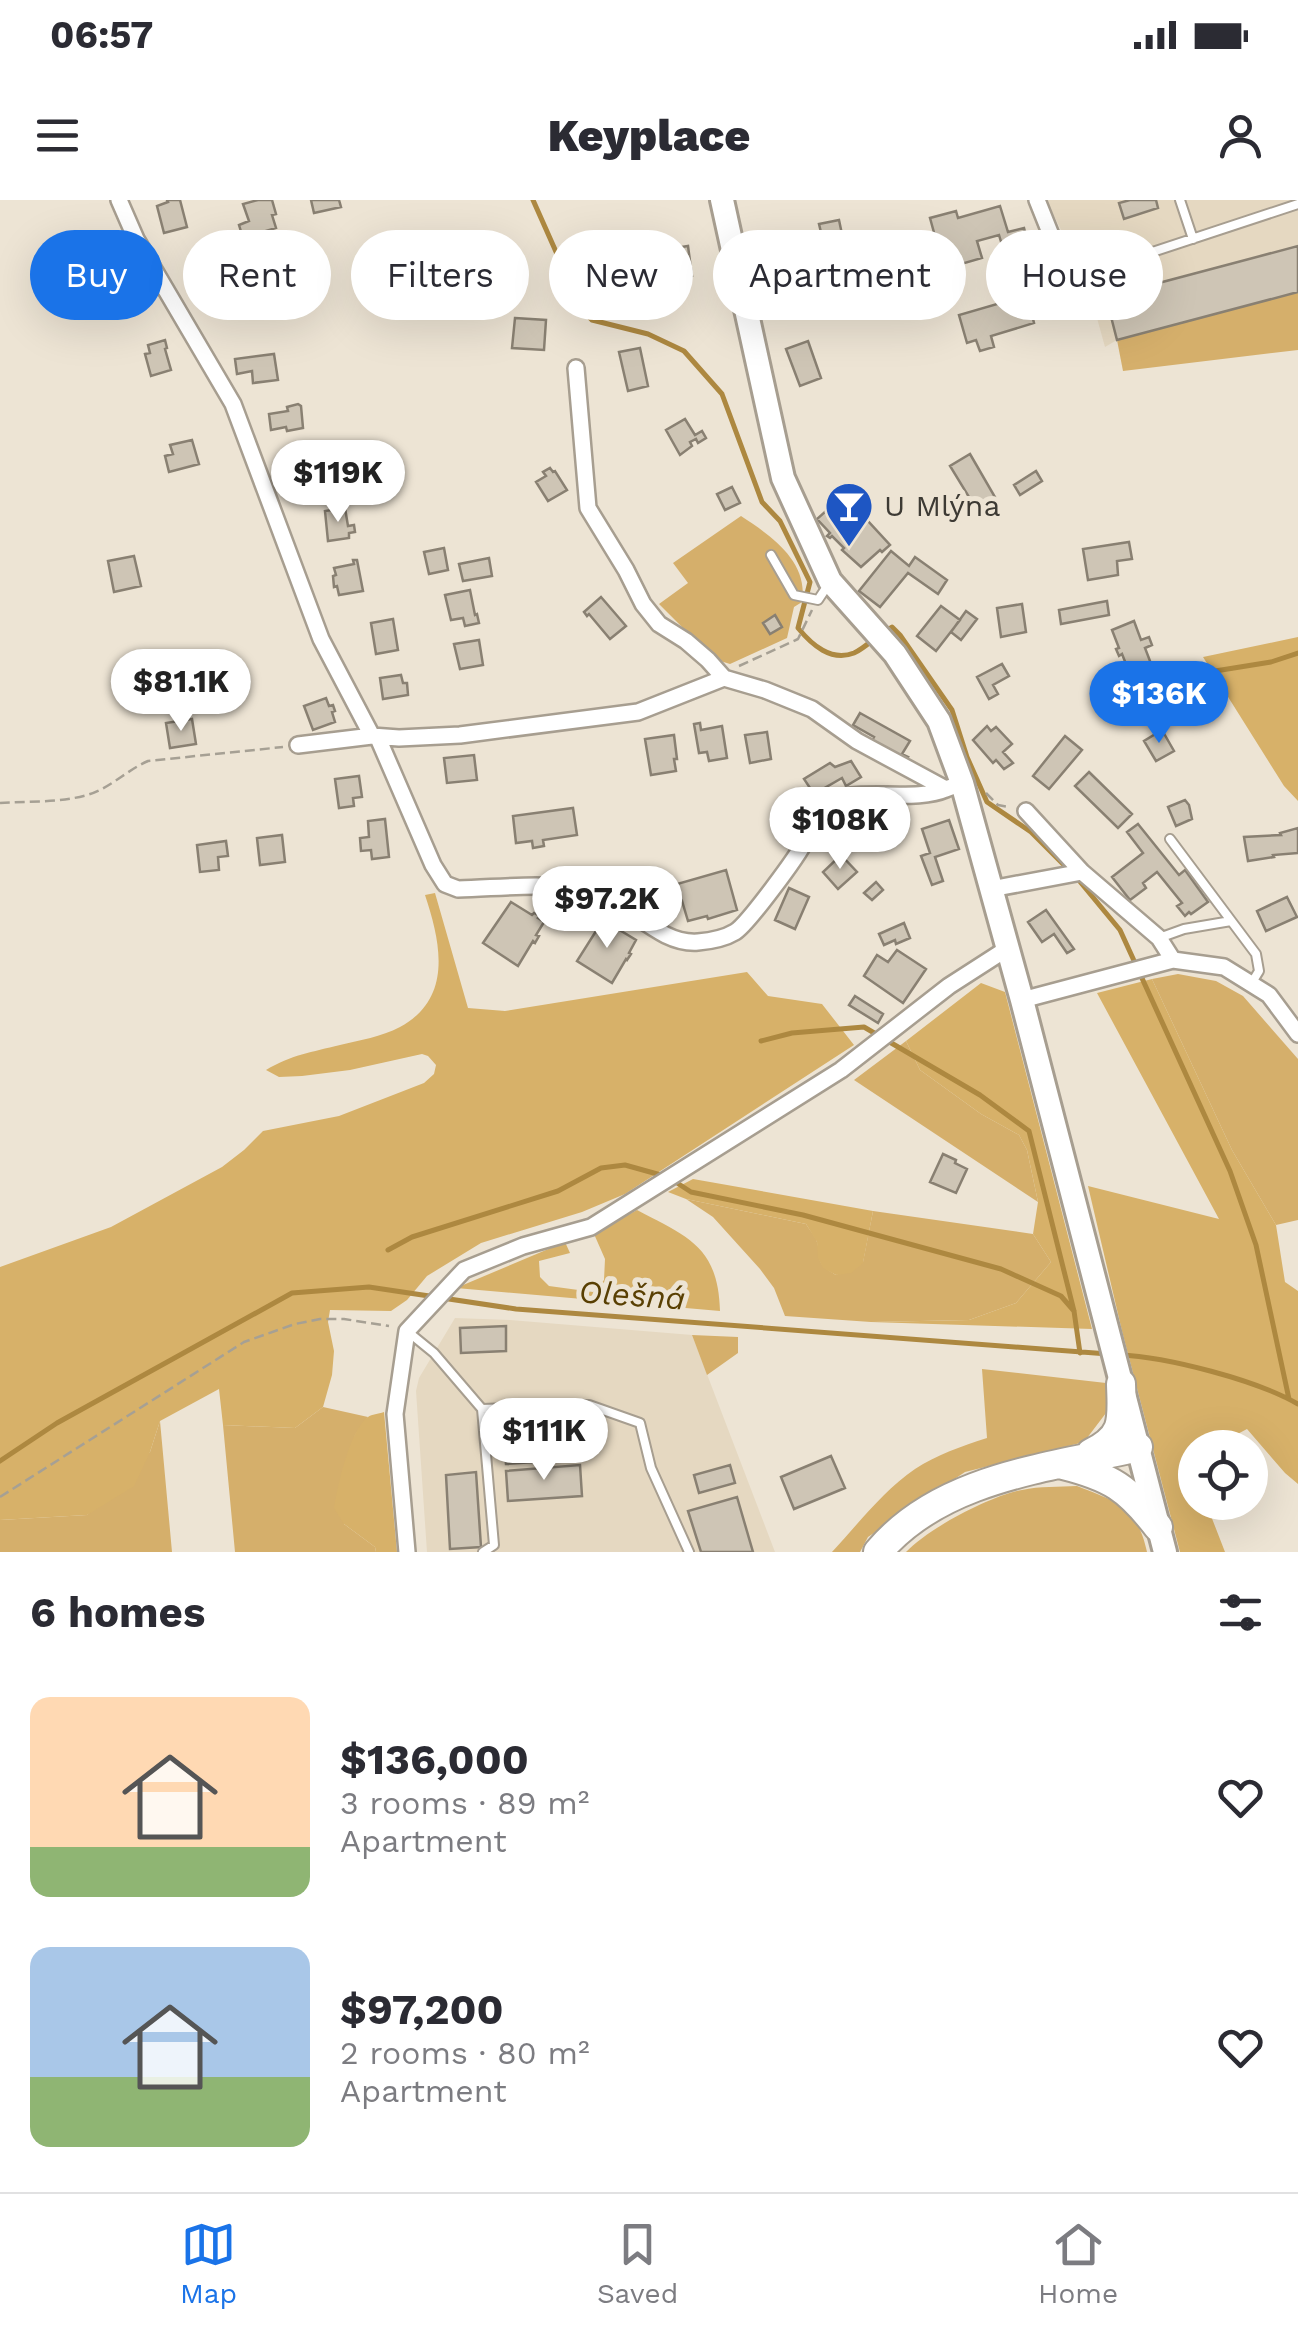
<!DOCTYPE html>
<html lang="en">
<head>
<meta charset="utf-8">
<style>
  body { margin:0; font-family:"Work Sans",sans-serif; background:#f2f2f3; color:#2b2b33; height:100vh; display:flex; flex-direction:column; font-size:38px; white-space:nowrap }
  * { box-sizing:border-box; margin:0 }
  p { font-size:32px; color:#7c7c81 }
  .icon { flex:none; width:55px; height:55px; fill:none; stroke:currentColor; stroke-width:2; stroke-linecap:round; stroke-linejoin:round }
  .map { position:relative; height:1352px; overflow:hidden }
  .details { display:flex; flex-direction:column; background:#fff; flex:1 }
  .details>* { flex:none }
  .guide { position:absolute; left:30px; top:30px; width:1240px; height:90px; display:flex; gap:20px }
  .tools { position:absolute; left:1178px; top:1230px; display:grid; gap:20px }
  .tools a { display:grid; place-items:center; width:90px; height:90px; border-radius:50%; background:#fff; box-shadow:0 10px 40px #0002; font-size:50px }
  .price { position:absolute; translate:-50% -85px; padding:0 22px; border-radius:35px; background:#fff; color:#222; font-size:32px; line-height:65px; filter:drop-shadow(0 2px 5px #0008) }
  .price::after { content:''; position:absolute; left:50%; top:60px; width:30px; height:22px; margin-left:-15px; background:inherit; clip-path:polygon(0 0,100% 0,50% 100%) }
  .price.selected { background:#1a73e8; color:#fff }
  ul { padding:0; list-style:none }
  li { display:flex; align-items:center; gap:30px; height:250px; padding:0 30px }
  li span { display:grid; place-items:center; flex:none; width:280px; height:200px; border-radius:20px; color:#555 }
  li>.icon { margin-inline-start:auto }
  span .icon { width:120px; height:120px; fill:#fffc; stroke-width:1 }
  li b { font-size:42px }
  h2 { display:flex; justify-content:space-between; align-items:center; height:120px; padding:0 30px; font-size:42px }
  .pill { padding:0 35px; border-radius:45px; background:#fff; box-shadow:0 10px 40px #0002; font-size:35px; line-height:90px }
  .pill.selected { background:#1a73e8; color:#fff }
  .status { display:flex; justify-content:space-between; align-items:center; height:70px; padding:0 50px; background:#fff; direction:ltr }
  .status svg { height:28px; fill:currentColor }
  header { display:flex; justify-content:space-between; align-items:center; height:130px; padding:0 30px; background:#fff; font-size:45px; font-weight:800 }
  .tab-bar { display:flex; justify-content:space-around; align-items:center; height:140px; border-top:2px solid #e1e1e2; background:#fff; font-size:28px; color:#7c7c81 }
  .tab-bar a { display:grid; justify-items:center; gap:5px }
  .tab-bar .selected { color:#1a73e8 }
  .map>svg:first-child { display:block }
</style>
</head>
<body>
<div class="status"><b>06:57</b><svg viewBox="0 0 49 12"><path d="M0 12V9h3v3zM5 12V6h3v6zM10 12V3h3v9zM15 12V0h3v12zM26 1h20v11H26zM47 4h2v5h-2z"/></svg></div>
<header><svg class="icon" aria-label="menu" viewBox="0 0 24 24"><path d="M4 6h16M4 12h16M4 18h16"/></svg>Keyplace<svg class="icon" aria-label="person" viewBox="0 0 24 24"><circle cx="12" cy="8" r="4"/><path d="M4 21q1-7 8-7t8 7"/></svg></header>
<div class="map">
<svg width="1298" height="1352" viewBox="0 0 1298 1352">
  <rect width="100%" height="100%" fill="#ede4d4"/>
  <path fill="#e5d8c1" d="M 1046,0 L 1298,0 L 1298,92 L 1117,140 L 1105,147 L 1087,82 Z
    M 455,1118 L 510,1120 L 692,1135 L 775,1352 L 427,1352 L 416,1191 L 419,1178 Z"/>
  <path fill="#d5af6b" d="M 1298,92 L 1298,150 L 1123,171 L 1117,140 Z
    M 741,316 C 770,335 809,361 802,402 L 794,407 L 787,438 L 730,464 L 714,459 L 659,404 L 688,383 L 673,363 Z
    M 1178,774 L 1216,781 L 1243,796 L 1298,859 L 1298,1020 L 1276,1025 L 1232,950 L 1152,779 Z
    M 906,841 L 920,870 L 981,914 L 1019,935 L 1027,950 L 1038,1002 L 854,880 Z
    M 686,999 L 806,1024 C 809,1029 813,1034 816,1039 C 823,1059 812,1061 836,1075 L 863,1062 L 873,1011 L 1033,1034 L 1051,1062 L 1016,1103 L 969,1120 L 871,1122 L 785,1116 L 774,1088 L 760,1069 L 713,1017 Z
    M 692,1135 L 738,1137 L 738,1153 L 707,1175 Z
    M 982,1169 L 1106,1183 L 1106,1213 L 1084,1242 L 965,1272 L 868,1337 L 860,1352 L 832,1352 C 858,1324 883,1291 915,1269 C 936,1255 962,1246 987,1238 Z
    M 323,1207 L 368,1217 L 355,1235 L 344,1324 L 375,1347 L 376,1352 L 235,1352 L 223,1225 L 295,1228 Z
    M 160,1221 L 172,1352 L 0,1352 L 0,1320 L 87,1315 L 150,1252 Z
    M 1077,1286 C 1117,1302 1137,1306 1147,1352 L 906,1352 C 929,1328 990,1296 1022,1290 C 1040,1286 1059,1287 1077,1286 Z"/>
  <path fill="#d7b169" d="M 1298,437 L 1298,601 L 1284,586 L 1203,457 Z
    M 435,693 L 468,808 L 505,811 L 747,772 L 768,796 L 822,804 L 854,845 L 625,994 L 582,1012 L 481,1043 L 427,1076 L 407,1100 L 391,1111 L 330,1110 L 328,1122 L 334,1151 L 332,1175 L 323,1207 L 295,1228 L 223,1225 L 219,1189 L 160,1221 L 150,1252 L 134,1286 L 87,1315 L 0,1320 L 0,1067 L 111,1027 L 222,967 L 244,950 L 263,931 L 339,916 L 424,883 L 434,874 L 436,865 L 428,856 L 422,854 L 350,870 L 302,876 L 279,877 L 266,870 C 291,855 312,852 340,845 C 360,840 381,837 400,827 C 453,798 441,743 425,695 Z
    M 1152,779 L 1232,950 L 1276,1025 L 1285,1082 L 1298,1091 L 1298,1284 L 1285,1273 L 1247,1229 L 1213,1247 L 1195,1248 L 1195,1258 L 1191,1261 L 1195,1273 L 1195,1302 L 1206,1303 L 1225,1352 L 1180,1352 L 1122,1131 L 1088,986 L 1219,1019 L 1097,793 Z
    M 981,783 L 1005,792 L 1092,1129 L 871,1122 L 969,1120 L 1016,1103 L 1051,1062 L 1033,1034 L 1038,1002 L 1027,950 L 1019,935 L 981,914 L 920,870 L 906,841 Z
    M 693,979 L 873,1011 L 863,1063 L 851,1073 L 836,1075 L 823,1068 L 818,1058 L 817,1042 L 806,1024 L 686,999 L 668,992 Z
    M 637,1010 C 688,1037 718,1046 720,1111 L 456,1088 L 565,1042 L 570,1053 L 539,1061 L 540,1077 L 549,1086 L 593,1092 L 604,1080 L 605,1059 L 594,1034 Z
    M 384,1212 L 397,1352 L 376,1352 L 375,1347 L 344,1324 L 334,1308 C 338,1286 349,1231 368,1217 C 372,1214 378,1214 384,1212 Z"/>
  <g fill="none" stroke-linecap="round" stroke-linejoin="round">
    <path stroke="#ad8840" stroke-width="5" d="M 533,0 L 581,108 L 592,120 L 648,134 L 684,151 L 722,194 L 762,302 L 780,321 L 810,382 L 798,428 C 812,445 831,462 854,453 C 861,450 868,444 874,439
      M 883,433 L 892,427 L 900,435 L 952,510 L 967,557 L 987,602 L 1031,632 L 1069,670
      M 1155,465 L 1209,472 L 1271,462 L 1298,453
      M 1077,678 L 1120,730 L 1230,971 L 1256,1045 L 1289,1199
      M 761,841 L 792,833 L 864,827 L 980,895 L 1029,931 L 1074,1111 L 1080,1153
      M 388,1050 L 412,1037 L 558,991 L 601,968 L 625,965 L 668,977 L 691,992 L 803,1015 L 1001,1069 L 1061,1096 L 1074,1111
      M 1119,1155 C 1168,1157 1256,1180 1298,1204
      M 0,1261 L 57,1223 L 292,1093 L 369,1087 L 516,1109 L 1108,1154"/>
  </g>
  <path fill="#cec5b5" stroke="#898072" stroke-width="2.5" d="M 167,0 L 180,0 L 187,27 L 164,33 L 157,6 L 168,2 Z
    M 258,0 L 272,0 L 276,14 L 272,15 L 276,28 L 243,38 L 239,25 L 249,21 L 243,4 Z
    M 311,0 L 339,0 L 341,7 L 314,13 Z
    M 1130,0 L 1156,0 L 1158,8 L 1124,19 L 1119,3 Z
    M 1000,6 L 1008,32 L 1024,28 L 1029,47 L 1005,55 L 999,35 L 977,41 L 982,58 L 944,69 L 930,18 L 956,11 L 958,18 Z
    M 839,20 L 847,58 L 835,61 L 831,43 L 824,45 L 819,24 Z
    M 688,46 L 692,76 L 668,80 L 663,50 Z
    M 1298,46 L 1298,92 L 1117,140 L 1106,97 Z
    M 312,52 L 313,55 L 317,54 L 319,63 L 324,61 L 328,72 L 296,83 L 289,59 Z
    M 1020,65 L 1034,123 L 991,136 L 994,147 L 980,151 L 976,140 L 967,143 L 959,115 L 1018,98 L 1010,68 Z
    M 515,118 L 546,120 L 544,150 L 512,148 Z
    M 165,140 L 167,148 L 165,149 L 171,170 L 151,176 L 145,154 L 150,153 L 148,145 Z
    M 808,141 L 821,178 L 800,186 L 786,149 Z
    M 640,148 L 648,186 L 628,191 L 619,152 Z
    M 274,154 L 278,180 L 253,183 L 252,171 L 237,174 L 235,159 Z
    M 298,204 L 301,206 L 303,228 L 287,231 L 286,227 L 271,230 L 269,214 L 288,211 L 287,207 Z
    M 685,219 L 695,235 L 702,231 L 706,238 L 698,243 L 696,239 L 690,242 L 692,246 L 680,255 L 666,230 Z
    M 192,240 L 199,264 L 169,272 L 165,256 L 173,254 L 170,245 Z
    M 325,252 L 327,258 L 331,257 L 335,266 L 330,268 L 335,282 L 311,291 L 300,261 Z
    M 970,254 L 999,304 L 980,315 L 950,266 Z
    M 550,268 L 553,272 L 555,271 L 567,290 L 548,301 L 536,282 L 546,276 L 543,272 Z
    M 1036,271 L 1042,281 L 1020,295 L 1014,285 Z
    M 732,287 L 740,303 L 725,310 L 717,294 Z
    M 844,295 L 890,345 L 882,352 L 880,350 L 861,367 L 842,350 L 844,348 L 832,336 L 830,338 L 827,336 L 830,333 L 817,319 Z
    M 345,308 L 348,326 L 354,325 L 355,332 L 349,333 L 349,338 L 328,341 L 325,311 Z
    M 1129,342 L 1132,359 L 1117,361 L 1118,375 L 1088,380 L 1083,349 Z
    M 444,348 L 448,370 L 429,374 L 424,352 Z
    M 891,351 L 909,366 L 915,357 L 947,380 L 938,394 L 908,373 L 880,407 L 859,391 Z
    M 134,356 L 141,386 L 114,392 L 108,361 Z
    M 489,358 L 492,376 L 463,381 L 459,364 Z
    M 353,360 L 357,360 L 363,391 L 339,395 L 337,386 L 334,387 L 333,376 L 336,375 L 334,368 L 354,364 Z
    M 470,390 L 475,415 L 477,414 L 479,423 L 465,426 L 463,418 L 451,420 L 445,395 Z
    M 601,397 L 626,426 L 610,439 L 589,414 L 587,416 L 584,412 Z
    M 1107,401 L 1109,415 L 1061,424 L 1059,410 Z
    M 1022,404 L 1026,432 L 1001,437 L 997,408 Z
    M 941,406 L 960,420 L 936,451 L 917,436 Z
    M 966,411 L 977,419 L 961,440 L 951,432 Z
    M 775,415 L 782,427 L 770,434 L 763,423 Z
    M 393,419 L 398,450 L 376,454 L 371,423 Z
    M 1134,421 L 1141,440 L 1149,437 L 1152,445 L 1145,448 L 1150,461 L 1128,469 L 1122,454 L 1119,456 L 1116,449 L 1119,448 L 1112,430 Z
    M 479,440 L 483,465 L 460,469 L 454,444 Z
    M 1002,464 L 1009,476 L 993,485 L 998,494 L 989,499 L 977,477 Z
    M 401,475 L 403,483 L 407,483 L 408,495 L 383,499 L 380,478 Z
    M 326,498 L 329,506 L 333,505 L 335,511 L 332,512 L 335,522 L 313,530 L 304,506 Z
    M 860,513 L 910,541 L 902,554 L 908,557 L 904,562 L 871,542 L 874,537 L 853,525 Z
    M 192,519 L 196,544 L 170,548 L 166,523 Z
    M 700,523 L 701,530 L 722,526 L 727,558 L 709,561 L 707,552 L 699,553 L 694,524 Z
    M 987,526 L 991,531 L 996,527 L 1012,544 L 1003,552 L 1013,563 L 1004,569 L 996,560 L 993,563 L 973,540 Z
    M 1162,530 L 1174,551 L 1156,561 L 1144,541 Z
    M 767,532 L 771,559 L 750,563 L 745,535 Z
    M 674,535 L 677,559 L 674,559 L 676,571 L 651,575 L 645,539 Z
    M 1065,536 L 1082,550 L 1049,589 L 1033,576 Z
    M 474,555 L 477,580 L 447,583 L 444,558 Z
    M 851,561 L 861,577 L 846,586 L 842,578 L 814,594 L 804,579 L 830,563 L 835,567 Z
    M 1089,572 L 1132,614 L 1118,628 L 1075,586 Z
    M 359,576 L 362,597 L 353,598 L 354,606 L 339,608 L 335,579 Z
    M 1185,600 L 1189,605 L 1192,619 L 1176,626 L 1168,607 Z
    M 573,608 L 577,635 L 543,640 L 544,646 L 533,648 L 532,641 L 516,643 L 513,616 Z
    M 385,619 L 389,657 L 372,659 L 371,650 L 361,651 L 360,638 L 369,637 L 368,621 Z
    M 949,620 L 959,649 L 935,657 L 943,681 L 932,685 L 921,656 L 930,653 L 922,629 Z
    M 1138,624 L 1179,675 L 1185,670 L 1208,702 L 1191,714 L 1189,712 L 1185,716 L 1177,706 L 1182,703 L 1157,672 L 1143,683 L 1146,688 L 1130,700 L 1112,677 L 1143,653 L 1127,632 Z
    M 1298,628 L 1298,653 L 1273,655 L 1274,657 L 1248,661 L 1244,637 L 1281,635 L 1280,633 Z
    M 282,635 L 285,662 L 260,665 L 257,638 Z
    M 226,641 L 228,656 L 218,657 L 219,670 L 200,672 L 197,645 Z
    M 841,655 L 857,672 L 838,689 L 823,672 Z
    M 726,670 L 737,710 L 708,719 L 707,716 L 688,721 L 677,684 Z
    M 876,682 L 883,690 L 872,700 L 864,693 Z
    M 789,688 L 809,697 L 795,729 L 775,720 Z
    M 1287,697 L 1297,717 L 1266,731 L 1257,711 Z
    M 511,702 L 532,715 L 534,713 L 540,716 L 538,718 L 544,722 L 536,735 L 539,736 L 535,743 L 533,741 L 518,766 L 483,743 Z
    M 1046,710 L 1074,749 L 1067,753 L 1054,734 L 1042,742 L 1028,722 Z
    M 603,720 L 636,740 L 629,753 L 631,754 L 627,760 L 626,759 L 612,783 L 577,761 Z
    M 904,723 L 910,738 L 896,744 L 895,740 L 884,745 L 879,734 Z
    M 897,750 L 926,769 L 903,803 L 864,776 L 877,755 L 888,762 Z
    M 855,796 L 883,814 L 878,823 L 849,805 Z
    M 943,954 L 956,960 L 955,963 L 967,969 L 956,993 L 930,982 Z
    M 506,1126 L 506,1151 L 461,1153 L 460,1128 Z
    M 528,1212 L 528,1228 L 503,1230 L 503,1214 Z
    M 578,1228 L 580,1259 L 506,1264 L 504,1234 Z
    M 831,1256 L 845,1288 L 794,1309 L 781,1277 Z
    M 580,1265 L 582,1296 L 508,1301 L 506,1271 Z
    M 730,1265 L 735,1283 L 699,1293 L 694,1275 Z
    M 476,1272 L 481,1347 L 450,1349 L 446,1275 Z
    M 737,1297 L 753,1352 L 701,1352 L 688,1311 Z"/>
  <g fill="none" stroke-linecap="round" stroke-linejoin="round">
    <g stroke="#a79e90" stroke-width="12">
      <path id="lane" d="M 1180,0 L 1193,39
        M 1107,67 L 1298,4
        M 771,355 L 794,395 L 818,400 L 828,385
        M 1170,639 L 1256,754 L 1259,771 L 1251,784
        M 1159,738 L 1184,729 L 1231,721
        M 407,1131 L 434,1153 L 482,1209 L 589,1205 L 640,1223 L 651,1268 L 689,1352
        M 482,1209 L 494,1345 L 483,1352"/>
    </g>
    <g stroke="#a79e90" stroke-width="20">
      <path id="street" d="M 119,0 L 136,39 L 233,204 L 321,439 L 372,536 L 399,538 L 460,535 L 638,512 L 724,478 L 765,490 L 812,509 L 857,541 L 946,589 L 962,583
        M 1037,0 L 1051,35
        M 576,168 L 588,308 L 626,370 L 643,404 L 659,424 L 686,441 L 708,460 L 724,478
        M 378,538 L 433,665 L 445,684 L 458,689 C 503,688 551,681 595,693 C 630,703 659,745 698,742 C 710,741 725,738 735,732 C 747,725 798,656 805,641 C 810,629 808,616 819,607 C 847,584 912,604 946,589
        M 298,545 L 372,536
        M 1026,611 L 1082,672
        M 991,689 L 1082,672 L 1159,738 L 1173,760
        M 1022,800 L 1173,760 L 1224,767 L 1269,795 L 1298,834
        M 407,1352 L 395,1214 L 407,1131 L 464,1070 L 523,1046 L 591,1027 L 841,870 L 949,786 L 1008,748"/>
    </g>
    <g stroke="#a79e90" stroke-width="28">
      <path id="secondary" d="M 722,0 L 783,278 L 830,381 L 895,454 L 939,521 L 962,583 L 1022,800 L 1165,1352"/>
    </g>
    <g stroke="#a79e90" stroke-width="32">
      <path id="highway" d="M 1091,1253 C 1126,1236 1122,1219 1121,1184
        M 1063,1265 C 1111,1277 1128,1288 1158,1327
        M 878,1352 C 941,1277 1049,1268 1138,1247"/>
    </g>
    <path stroke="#a6a094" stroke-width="2.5" stroke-dasharray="10 5" stroke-linecap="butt" d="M 739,466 L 798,439 L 812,410
      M 986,593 L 998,605 L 1008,607
      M 0,603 C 28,601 59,603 87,595 C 109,589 127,570 148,561 L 283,547
      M 0,1297 L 244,1142 L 295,1124 L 320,1119 L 344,1119 L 389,1126"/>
    <use href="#lane" stroke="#fff" stroke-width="8"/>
    <use href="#street" stroke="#fff" stroke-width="15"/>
    <use href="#secondary" stroke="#fff" stroke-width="22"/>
    <use href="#highway" stroke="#fff" stroke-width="28"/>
  </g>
  <defs>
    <g id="bar-pin" transform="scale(2.5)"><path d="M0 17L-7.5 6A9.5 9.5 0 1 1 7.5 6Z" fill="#1e56c3" stroke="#ede4d4"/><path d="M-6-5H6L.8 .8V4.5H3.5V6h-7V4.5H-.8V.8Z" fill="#fff"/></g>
  </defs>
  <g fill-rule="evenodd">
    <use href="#bar-pin" x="849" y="306"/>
  </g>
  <g text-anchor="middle" stroke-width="10" stroke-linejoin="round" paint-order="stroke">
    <g font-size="30" fill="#3d3a34" stroke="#ede4d4" text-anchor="start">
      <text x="884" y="316">U Mlýna</text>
    </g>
    <g font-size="32" font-style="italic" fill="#593f02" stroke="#ede4d4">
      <text transform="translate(632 1095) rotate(4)" y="11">Olešná</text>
    </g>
  </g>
</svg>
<div class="tools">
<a><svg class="icon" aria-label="locate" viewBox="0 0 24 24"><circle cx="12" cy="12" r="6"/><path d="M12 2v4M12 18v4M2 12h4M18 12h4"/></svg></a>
</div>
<b class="price" style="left:338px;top:325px">$119K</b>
<b class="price" style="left:181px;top:534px">$81.1K</b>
<b class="price selected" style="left:1159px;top:546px">$136K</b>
<b class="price" style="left:840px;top:672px">$108K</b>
<b class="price" style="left:607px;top:751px">$97.2K</b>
<b class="price" style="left:544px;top:1283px">$111K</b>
<div class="guide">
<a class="pill selected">Buy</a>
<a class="pill">Rent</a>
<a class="pill">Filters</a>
<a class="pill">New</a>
<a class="pill">Apartment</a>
<a class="pill">House</a>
</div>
</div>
<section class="details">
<h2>6 homes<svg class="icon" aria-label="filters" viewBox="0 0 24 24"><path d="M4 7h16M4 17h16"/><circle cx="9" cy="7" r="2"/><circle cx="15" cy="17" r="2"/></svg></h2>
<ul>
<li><span style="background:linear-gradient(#ffd9b3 75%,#8fb573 0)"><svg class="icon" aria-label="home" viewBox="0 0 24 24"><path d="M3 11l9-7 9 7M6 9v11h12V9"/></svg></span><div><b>$136,000</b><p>3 rooms · 89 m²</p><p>Apartment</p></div><svg class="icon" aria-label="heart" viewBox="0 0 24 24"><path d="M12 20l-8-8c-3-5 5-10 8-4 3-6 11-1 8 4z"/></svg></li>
<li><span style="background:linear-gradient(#a9c7e8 65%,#8fb573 0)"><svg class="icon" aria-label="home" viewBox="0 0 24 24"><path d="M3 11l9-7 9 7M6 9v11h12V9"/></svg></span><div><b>$97,200</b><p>2 rooms · 80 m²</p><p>Apartment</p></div><svg class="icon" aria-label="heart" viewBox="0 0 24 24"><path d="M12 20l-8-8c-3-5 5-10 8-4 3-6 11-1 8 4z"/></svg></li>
</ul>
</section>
<nav class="tab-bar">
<a class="selected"><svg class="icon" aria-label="map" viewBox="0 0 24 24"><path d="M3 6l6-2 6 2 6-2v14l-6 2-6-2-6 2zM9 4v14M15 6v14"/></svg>Map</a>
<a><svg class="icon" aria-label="saved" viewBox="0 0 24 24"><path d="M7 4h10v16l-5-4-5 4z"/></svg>Saved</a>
<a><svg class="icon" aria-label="home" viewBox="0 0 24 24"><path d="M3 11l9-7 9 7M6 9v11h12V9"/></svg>Home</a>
</nav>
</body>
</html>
